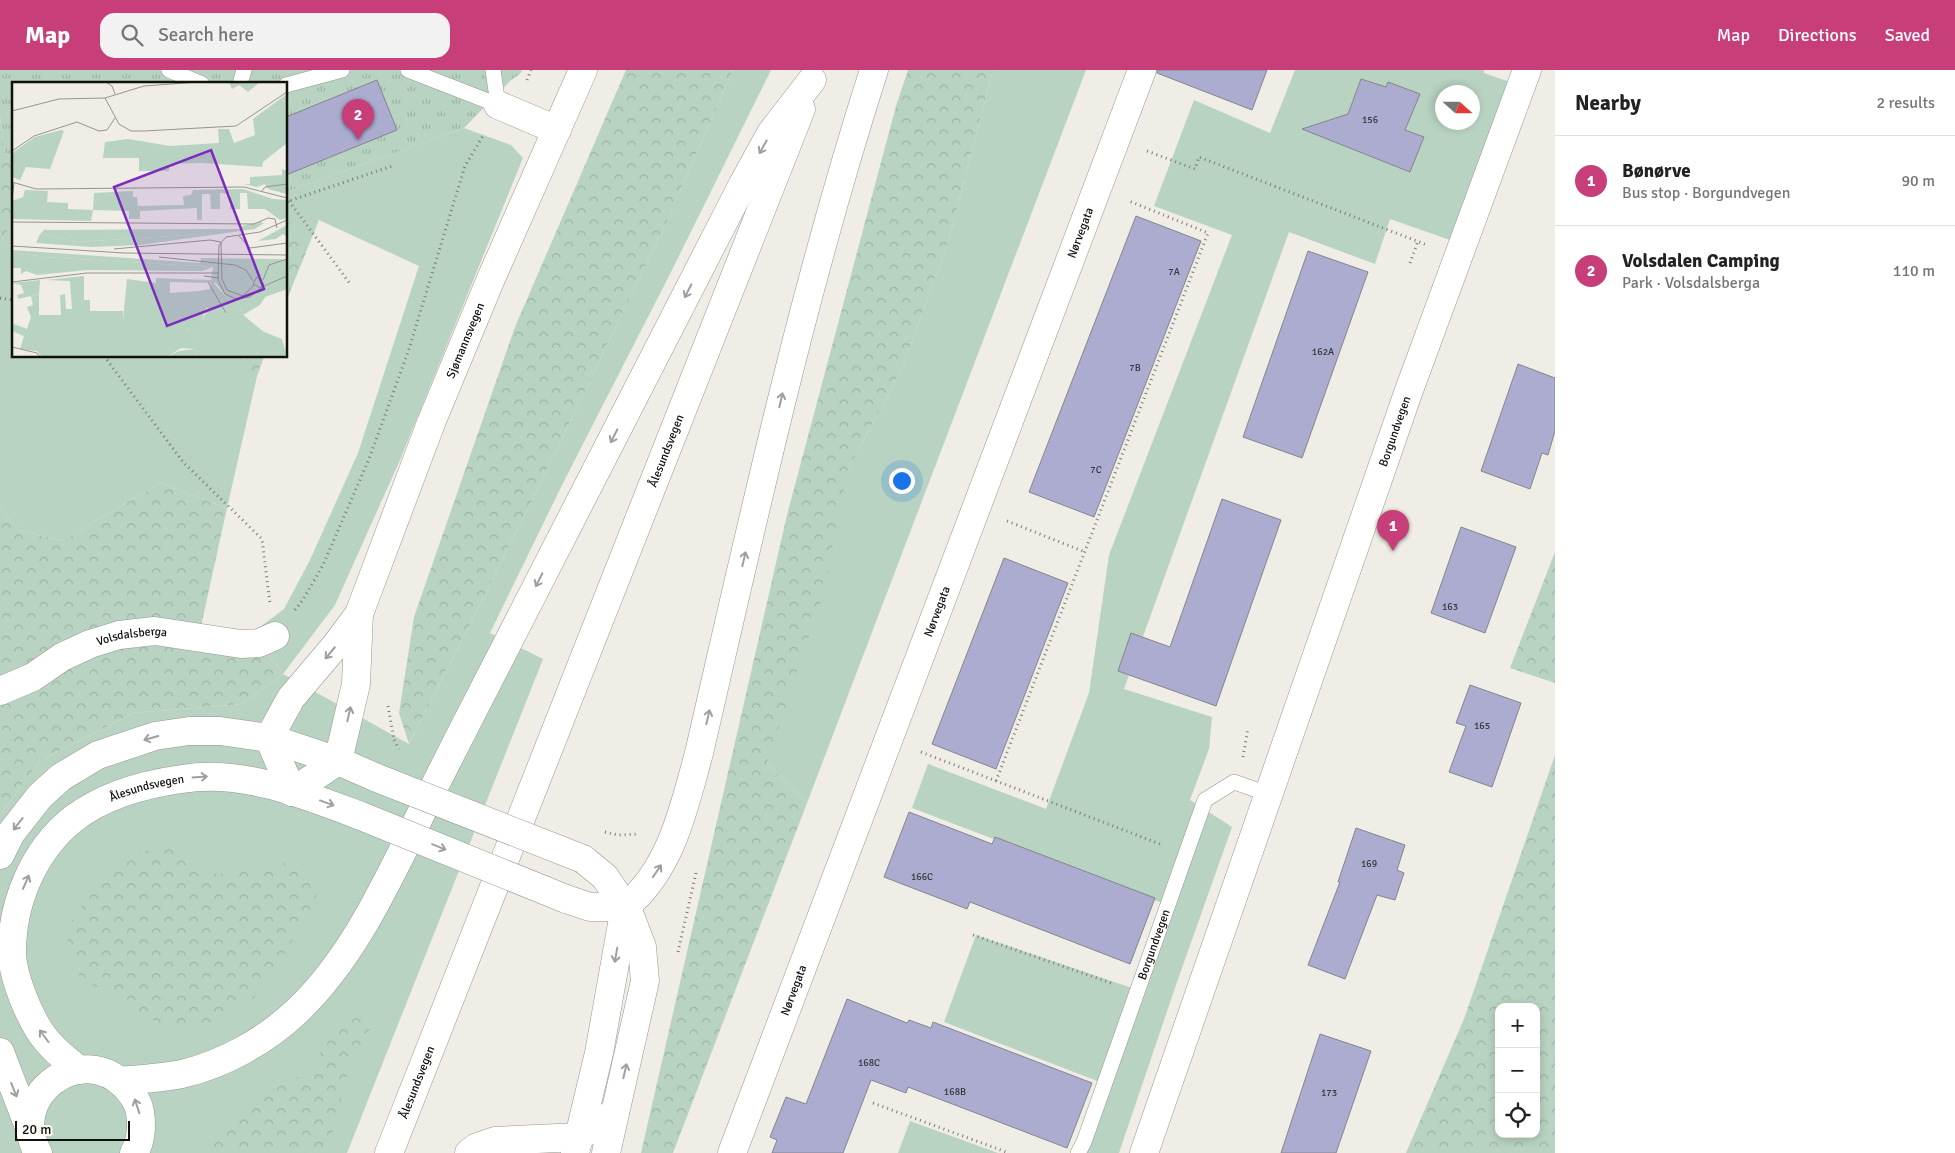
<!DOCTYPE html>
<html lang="en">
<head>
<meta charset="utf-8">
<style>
  :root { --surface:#fff; --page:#f2f2f2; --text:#222; --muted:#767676; --line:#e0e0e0; --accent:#c73e79 }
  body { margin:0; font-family:Signika,sans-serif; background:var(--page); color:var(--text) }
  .controls { position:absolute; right:15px; bottom:15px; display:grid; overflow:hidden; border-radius:10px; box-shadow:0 2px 8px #0003 }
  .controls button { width:45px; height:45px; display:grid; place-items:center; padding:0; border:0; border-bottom:1px solid var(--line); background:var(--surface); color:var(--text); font:25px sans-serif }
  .compass { position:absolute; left:1435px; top:15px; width:45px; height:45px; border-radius:50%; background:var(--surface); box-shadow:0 2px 8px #0003; rotate:111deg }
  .scale { position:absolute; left:15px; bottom:12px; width:115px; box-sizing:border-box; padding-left:5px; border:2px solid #10100d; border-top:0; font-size:14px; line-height:18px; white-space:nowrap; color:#10100d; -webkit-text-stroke:4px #fcfaf3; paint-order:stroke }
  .you { position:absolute; left:901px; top:410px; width:18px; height:18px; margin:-12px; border:4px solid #fff; border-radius:50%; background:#1a73e8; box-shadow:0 0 0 8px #1a73e833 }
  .badge { display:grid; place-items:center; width:32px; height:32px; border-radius:50%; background:var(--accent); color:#fff; font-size:16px; font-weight:700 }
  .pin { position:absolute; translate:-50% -41px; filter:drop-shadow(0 1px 2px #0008) }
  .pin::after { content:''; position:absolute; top:26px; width:18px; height:15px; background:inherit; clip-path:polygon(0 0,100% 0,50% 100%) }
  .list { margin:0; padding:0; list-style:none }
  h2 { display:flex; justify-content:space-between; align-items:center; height:65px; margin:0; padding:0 20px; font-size:21px }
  h2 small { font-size:16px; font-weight:400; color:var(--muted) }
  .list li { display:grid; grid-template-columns:32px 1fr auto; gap:15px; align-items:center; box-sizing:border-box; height:90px; padding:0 20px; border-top:1px solid var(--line) }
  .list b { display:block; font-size:19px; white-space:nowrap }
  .list p { margin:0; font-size:16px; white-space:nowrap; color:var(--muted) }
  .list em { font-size:16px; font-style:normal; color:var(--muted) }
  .icon { flex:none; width:28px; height:28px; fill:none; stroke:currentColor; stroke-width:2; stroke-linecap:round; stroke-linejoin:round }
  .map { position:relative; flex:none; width:1555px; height:1083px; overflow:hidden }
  header { display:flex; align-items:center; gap:30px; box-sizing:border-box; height:70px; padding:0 25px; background:var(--accent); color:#fff }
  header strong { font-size:24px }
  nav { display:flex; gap:28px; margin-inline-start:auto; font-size:18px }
  .search { width:350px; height:45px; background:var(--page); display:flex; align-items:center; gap:12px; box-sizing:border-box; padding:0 18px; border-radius:15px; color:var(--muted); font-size:19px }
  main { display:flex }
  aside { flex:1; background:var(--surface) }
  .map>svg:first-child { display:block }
</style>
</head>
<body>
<header>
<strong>Map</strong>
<div class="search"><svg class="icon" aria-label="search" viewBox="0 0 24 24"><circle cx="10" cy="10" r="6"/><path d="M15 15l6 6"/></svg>Search here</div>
<nav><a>Map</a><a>Directions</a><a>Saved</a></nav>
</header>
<main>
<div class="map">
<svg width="1555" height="1083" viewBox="0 0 1555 1083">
  <defs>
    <pattern id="forest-crowns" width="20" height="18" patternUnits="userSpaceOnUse" patternTransform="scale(1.25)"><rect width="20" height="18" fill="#b8d3c1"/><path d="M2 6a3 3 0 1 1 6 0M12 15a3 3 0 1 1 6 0" fill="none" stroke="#9db4a5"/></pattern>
    <pattern id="park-tufts" width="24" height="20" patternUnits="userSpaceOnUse" patternTransform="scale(1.25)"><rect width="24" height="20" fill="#b8d3c1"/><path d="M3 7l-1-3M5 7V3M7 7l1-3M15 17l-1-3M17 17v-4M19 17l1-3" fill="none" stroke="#9db4a5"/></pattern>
  </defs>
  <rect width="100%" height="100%" fill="#efede5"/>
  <!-- green -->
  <g fill="#b8d3c1" fill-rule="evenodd">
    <path d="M733 0H771L671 202 562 415 490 563 543 589 347 1083H0V745L40 691 133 643 241 634 283 604 252 563 284 539 310 490 358 383 419 196 319 150 286 231V122L464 58 511 75 523 88 400 390 335 535 283 604 409 674 526 443 668 149Z"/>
    <path d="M993 0H1086L807 733 767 693 848 399 902 299 949 169Z"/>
    <path d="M1295 0H1484V3L1510 12 1450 170 1390 149 1375 194 1289 162 1124 619 1212 647 1209 679 1190 730 1232 757 1177 912 1119 1083H1072L1100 1012 944 952 976 865 1132 918 1162 833 912 738 928 694 1046 739 1089 623 1109 485 1232 165 1154 136 1194 30 1270 63ZM1442 22H1472V52H1442Z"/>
    <path d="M14 152V286H264L257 306 227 438 160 413 62 471 19 460 0 439V172Z"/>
    <path d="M910 1051 998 1083H898Z"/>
  </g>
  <!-- forest -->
  <g fill="url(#forest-crowns)" fill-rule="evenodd">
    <path d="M626 0H733L668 149 526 443 409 674 399 643 414 547 515 257Z"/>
    <path d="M908 0H993L949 169 902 299 848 399 823 525 767 693 807 733 673 1083H641L787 445 896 36Z"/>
    <path d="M0 47 5 83 14 88V152L0 172Z"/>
    <path d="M286 145 306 182 286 231Z"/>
    <path d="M234 286H264L257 306 242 300Z"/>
    <path d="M160 413 227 438 201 556 252 563 283 604 241 634 133 643 40 691 0 745V439L19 460 62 471Z"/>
    <path d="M1555 482V613L1510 598Z"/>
    <path d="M1555 685V1083H1406L1464 949ZM1499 937H1536V1064H1499Z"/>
    <path d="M172 770 202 805 251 801 298 790 322 814 311 838 278 895 254 928 216 953 168 957 130 939 109 922 80 910 65 861 106 798Z"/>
    <path d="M353 947 373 953 343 1015 338 1052 322 1083H208L211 1068 272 1020 308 1002 332 965Z"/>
  </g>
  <!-- park -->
  <path fill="url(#park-tufts)" d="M0 0H522L520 4 510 11 464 58 286 122V14H14V88L5 83 0 47Z"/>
  <!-- building -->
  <g fill="#abaccf" stroke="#85858c">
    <path d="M1157 0H1267L1252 40 1157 3Z"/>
    <path d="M1361 9 1386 17 1388 12 1420 24 1405 60 1424 67 1410 102 1302 59 1348 44Z"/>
    <path d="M377 10 397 60 286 105V47Z"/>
    <path d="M1136 146 1201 171 1094 447 1029 422Z"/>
    <path d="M1308 181 1368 202 1302 388 1243 367Z"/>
    <path d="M1518 294 1555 308V361L1548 385 1542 383 1530 419 1481 401Z"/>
    <path d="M1222 429 1281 450 1216 636 1118 601 1131 563 1170 577Z"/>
    <path d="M1461 457 1516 477 1485 563 1431 543Z"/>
    <path d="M1004 488 1068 513 996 699 932 674Z"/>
    <path d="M1470 615 1521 633 1492 717 1449 702 1466 656 1456 653Z"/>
    <path d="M909 742 992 774 995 767 1155 828 1130 894 970 832 967 839 884 807Z"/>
    <path d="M1356 758 1405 775 1397 800 1404 803 1395 830 1377 825 1345 909 1308 895 1340 812H1338Z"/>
    <path d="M847 929 907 953 909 950 931 958 933 952 1092 1013 1067 1078 908 1017 906 1023 871 1010 843 1083H772L777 1070 770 1067 786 1027 806 1034Z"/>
    <path d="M1320 964 1371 981 1336 1083H1281Z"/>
  </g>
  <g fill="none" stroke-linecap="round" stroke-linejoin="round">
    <!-- service casing -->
    <g stroke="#98968f" stroke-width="16">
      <g id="service">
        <path d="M169 0 202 14"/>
        <path d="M408 0 498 35 493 0"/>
        <path d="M240 14 244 0"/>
        <path d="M286 15 342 0"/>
        <path id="s1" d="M1078 1083 1084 1072 1205 730 1234 712 1268 724"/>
      </g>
    </g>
    <!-- minor casing -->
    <g stroke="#98968f" stroke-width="29">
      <g id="minor">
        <path d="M498 35 557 60"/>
        <path id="s2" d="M0 621 33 607 62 587 90 574 119 565 155 561 241 574 259 573 275 566"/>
        <path d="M292 722 338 691"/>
      </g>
    </g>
    <!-- tertiary casing -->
    <g stroke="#98968f" stroke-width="29">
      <g id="tertiary">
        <path d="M338 691 356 614 359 544"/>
        <path id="s3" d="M292 722 269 668 291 628 336 575 359 544 431 353 490 211 583 0"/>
        <path id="s4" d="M732 1083 1142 0"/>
      </g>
    </g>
    <!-- secondary casing -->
    <g stroke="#98968f" stroke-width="29">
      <g id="secondary">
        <path id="s5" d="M1144 1083 1408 323 1527 0"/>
      </g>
    </g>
    <!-- primary casing -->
    <g stroke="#98968f" stroke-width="29">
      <g id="primary">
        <path d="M0 785 11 763 40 726 61 707 98 685 155 666 189 661H220L269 668 338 691 377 708"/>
        <path d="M583 789 605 807 629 843 642 877 645 911 606 1083"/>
        <path d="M566 829 590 837H625"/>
        <path d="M0 982 29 1057"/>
        <path id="s6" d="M79 1000C64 988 49 976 39 960 27 941 12 904 12 882 12 832 34 780 73 749 103 726 145 714 182 709 243 699 305 725 361 746"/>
        <path d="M38 1083C6 1027 80 970 125 1016 132 1024 138 1031 140 1042 142 1056 142 1070 134 1083"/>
        <path d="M575 1083 599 983 625 837"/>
      </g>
    </g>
    <!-- trunk casing -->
    <g stroke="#98968f" stroke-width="29">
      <g id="trunk">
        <path d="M625 837C671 800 684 738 699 683 752 454 802 224 874 0"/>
        <path d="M120 1011C140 1009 162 1008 182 1004 224 994 265 971 296 942 346 895 378 831 408 770 426 733 445 695 464 658 557 476 650 295 743 114L771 63 812 10"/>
        <path id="s7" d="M389 1083 801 39"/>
        <path d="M469 1083 477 1077 495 1071 579 1067 615 1042"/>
      </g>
    </g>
    <!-- path -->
    <g stroke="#7c7b75" stroke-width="3" stroke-dasharray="1 4" stroke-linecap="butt">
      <path d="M527 10 531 0"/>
      <path d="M1147 81 1195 99 1199 87 1427 175"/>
      <path d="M289 131 351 215"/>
      <path d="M286 132 392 96"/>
      <path d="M1410 193 1418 171"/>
      <path d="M0 228 14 230"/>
      <path d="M104 286 183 392 262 469 270 534"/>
      <path d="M1007 451 1085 482"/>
      <path d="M295 540 304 528 323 495 369 389 408 282 465 96 484 64"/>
      <path d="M388 636 394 670"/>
      <path d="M921 682 1160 774"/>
      <path d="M1243 687 1248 658"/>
      <path d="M996 711 1208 163 1129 131"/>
      <path d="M605 762 618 765 639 764"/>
      <path d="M973 865 1111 913"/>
      <path d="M678 882 696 803"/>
      <path d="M873 1033 1009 1083"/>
    </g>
    <!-- service -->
    <use href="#service" stroke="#fff" stroke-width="15"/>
    <!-- minor -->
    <use href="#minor" stroke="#fff" stroke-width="28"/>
    <!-- tertiary -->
    <use href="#tertiary" stroke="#fff" stroke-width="28"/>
    <!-- secondary -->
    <use href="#secondary" stroke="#fff" stroke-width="28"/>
    <!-- primary -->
    <use href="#primary" stroke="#fff" stroke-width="28"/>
    <!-- trunk -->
    <use href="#trunk" stroke="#fff" stroke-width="28"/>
    <!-- primary-bridge casing -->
    <g stroke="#98968f" stroke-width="29" stroke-linecap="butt">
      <g id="primary-bridge">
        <path d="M377 708 583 789"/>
        <path d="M361 746 566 829"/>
      </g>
    </g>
    <!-- path-bridge -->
    <path stroke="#7c7b75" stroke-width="3" stroke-dasharray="1 4" stroke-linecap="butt" d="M394 670 399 679"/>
    <!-- primary-bridge -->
    <use href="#primary-bridge" stroke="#fff" stroke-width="28"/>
  </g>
  <!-- one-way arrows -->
  <defs><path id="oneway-shaft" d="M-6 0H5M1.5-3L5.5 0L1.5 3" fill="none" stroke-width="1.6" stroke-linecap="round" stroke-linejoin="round" transform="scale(1.25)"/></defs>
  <g stroke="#9f9f9e">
    <use href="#oneway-shaft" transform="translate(763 77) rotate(119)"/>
    <use href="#oneway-shaft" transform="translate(688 221) rotate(117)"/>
    <use href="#oneway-shaft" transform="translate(781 330) rotate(-77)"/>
    <use href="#oneway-shaft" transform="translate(614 366) rotate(117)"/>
    <use href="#oneway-shaft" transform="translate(744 489) rotate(-77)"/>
    <use href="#oneway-shaft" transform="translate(539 510) rotate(117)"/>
    <use href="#oneway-shaft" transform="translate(330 583) rotate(130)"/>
    <use href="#oneway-shaft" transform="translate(349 644) rotate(-77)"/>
    <use href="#oneway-shaft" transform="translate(708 647) rotate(-77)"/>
    <use href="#oneway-shaft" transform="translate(151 668) rotate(164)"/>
    <use href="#oneway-shaft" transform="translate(200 707) rotate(-4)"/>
    <use href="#oneway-shaft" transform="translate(327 733) rotate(20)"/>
    <use href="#oneway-shaft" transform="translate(18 754) rotate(128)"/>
    <use href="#oneway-shaft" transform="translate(439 777) rotate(22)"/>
    <use href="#oneway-shaft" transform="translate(657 801) rotate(-56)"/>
    <use href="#oneway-shaft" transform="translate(26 812) rotate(-66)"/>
    <use href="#oneway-shaft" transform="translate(616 885) rotate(100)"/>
    <use href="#oneway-shaft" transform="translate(44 966) rotate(-127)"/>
    <use href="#oneway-shaft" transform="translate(625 1001) rotate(-77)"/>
    <use href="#oneway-shaft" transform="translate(14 1020) rotate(68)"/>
    <use href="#oneway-shaft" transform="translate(137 1036) rotate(-108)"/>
  </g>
  <g text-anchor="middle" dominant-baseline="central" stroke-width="4.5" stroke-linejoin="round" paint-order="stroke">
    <!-- number labels -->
    <g font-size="10" fill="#37373e">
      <text x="1370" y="50">156</text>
      <text x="1174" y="202">7A</text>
      <text x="1323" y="282">162A</text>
      <text x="1135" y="298">7B</text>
      <text x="1096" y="400">7C</text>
      <text x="1450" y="537">163</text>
      <text x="1482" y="656">165</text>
      <text x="1369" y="794">169</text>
      <text x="922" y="807">166C</text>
      <text x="869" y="993">168C</text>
      <text x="955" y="1022">168B</text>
      <text x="1329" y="1023">173</text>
    </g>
    <!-- street labels -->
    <g font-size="12" fill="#10100d" stroke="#fcfaf3">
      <text stroke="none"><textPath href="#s4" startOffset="984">Nørvegata</textPath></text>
      <text stroke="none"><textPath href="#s3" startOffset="506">Sjømannsvegen</textPath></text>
      <text stroke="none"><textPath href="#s5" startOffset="764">Borgundvegen</textPath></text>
      <text stroke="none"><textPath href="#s7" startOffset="755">Ålesundsvegen</textPath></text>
      <text stroke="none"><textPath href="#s4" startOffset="579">Nørvegata</textPath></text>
      <text stroke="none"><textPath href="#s2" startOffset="145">Volsdalsberga</textPath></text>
      <text stroke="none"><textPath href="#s6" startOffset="372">Ålesundsvegen</textPath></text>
      <text stroke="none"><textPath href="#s1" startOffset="222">Borgundvegen</textPath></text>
      <text stroke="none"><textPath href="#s4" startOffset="174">Nørvegata</textPath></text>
      <text stroke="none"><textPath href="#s7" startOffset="76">Ålesundsvegen</textPath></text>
    </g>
  </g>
  <!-- overview -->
  <g transform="translate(12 12)">
    <rect width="275" height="275" fill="#efede5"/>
    <path d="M217 0H248L236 10 227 3 220 7ZM49 48 52 49 38 87 14 85 8 98 0 95V71L23 55ZM270 87 275 89V112L256 107 253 102 245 105 232 102H238V95L270 93ZM231 107 261 117 275 118V136L268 138 253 127H236L235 111H228V127H218V112L208 111V127H199L198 112H190V138H185V126L128 129V137H117V129L81 128 82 111 121 109V115H125L126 124 172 123 171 114 179 113 181 108ZM33 147 34 148 193 147 191 152 64 160 28 152ZM0 168 188 181 189 176 267 177 275 178V207L253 215 248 223 231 233 226 220 216 217 204 201 158 200V211L187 209V216L195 223 189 241 180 256H177V248L163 238 165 225 144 201V196L199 198 201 185 32 175 0 170ZM28 198 27 212 6 217 5 213 12 211 9 203 0 201Z" fill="#b8d3c1"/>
    <path d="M275 12V61L251 80 250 85 190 81 157 82V89H127V76H91L93 60 116 57 158 64 207 61 206 47H217L222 61 243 53 241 37ZM13 108 36 109 35 120 56 121V127L81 128 79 139 0 137V119L11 115ZM249 140 252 141 243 147 128 163 80 165 24 161 28 152 64 160 191 152 193 147H229L230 144ZM275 143V155L271 152 264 157 246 159ZM0 170 32 175 201 185 190 189 75 188 25 193 14 189 9 192V186H0ZM228 178H252L253 181 243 189ZM217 188 233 192 234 206 230 209 218 203ZM72 194V218H78V229H111V238L62 242 38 258 165 225 157 215 161 211H174L168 238 172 239 180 256 196 227 187 216V209L198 207 199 198 216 217 226 220 231 233 252 250 270 257 274 271 272 275H184L183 267 169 266 155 275H30L25 269 8 267 12 254 0 249V246L2 242 15 247 19 235 15 225 21 223 19 214 27 212V233H49L48 213 53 212 54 227H60L58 199 34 198Z" fill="#b8d3c1"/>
    <path d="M115 197 144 201 166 225 162 241 129 260 38 258 36 245 62 242 66 232 82 234 85 238H111ZM183 267 184 275H155L167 269Z" fill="#b8d3c1"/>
    <path fill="none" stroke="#96958f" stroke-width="1" d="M94 0 100 4 103 12M93 16 107 42 119 49H132L224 44 275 10M0 29 47 17 93 16 132 4 186 0M0 69 22 54 65 40 87 49 95 48 103 36M0 100 24 107 232 105 275 116M250 109 253 105 275 102M0 118 2 101M0 140 242 142 256 136 263 137 265 146M227 154 238 166 275 161M209 160 210 197 215 208 231 214 242 203M0 164 112 171 275 173M102 167 198 158 209 160M147 175 223 183 234 188 241 199M192 194 207 196M251 198 257 183 275 177M0 200 75 191H207M196 200 214 231M250 205 275 194M249 206 241 202 245 195 252 202 250 205 238 215 224 217 213 212 206 198 207 163 214 155 248 150 275 138M0 265 25 271 28 275"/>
    <path fill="#7b2cbf" fill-opacity="0.15" stroke="#7b2cbf" stroke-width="2.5" d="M199 68 252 207 155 244 102 105Z"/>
    <rect width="275" height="275" fill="none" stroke="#10100d" stroke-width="2.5"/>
  </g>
</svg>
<div class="controls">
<button>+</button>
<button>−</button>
<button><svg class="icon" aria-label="locate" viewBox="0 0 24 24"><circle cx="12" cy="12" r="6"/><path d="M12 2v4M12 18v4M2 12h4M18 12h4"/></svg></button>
</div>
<svg class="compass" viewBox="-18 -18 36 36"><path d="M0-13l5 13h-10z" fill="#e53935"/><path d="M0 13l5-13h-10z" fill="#767676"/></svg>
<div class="scale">20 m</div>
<div class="you"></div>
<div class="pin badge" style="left:1393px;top:481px">1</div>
<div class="pin badge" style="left:358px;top:70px">2</div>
</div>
<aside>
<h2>Nearby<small>2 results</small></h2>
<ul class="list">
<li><span class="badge">1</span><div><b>Bønørve</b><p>Bus stop · Borgundvegen</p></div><em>90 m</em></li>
<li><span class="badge">2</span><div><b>Volsdalen Camping</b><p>Park · Volsdalsberga</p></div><em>110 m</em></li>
</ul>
</aside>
</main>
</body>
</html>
